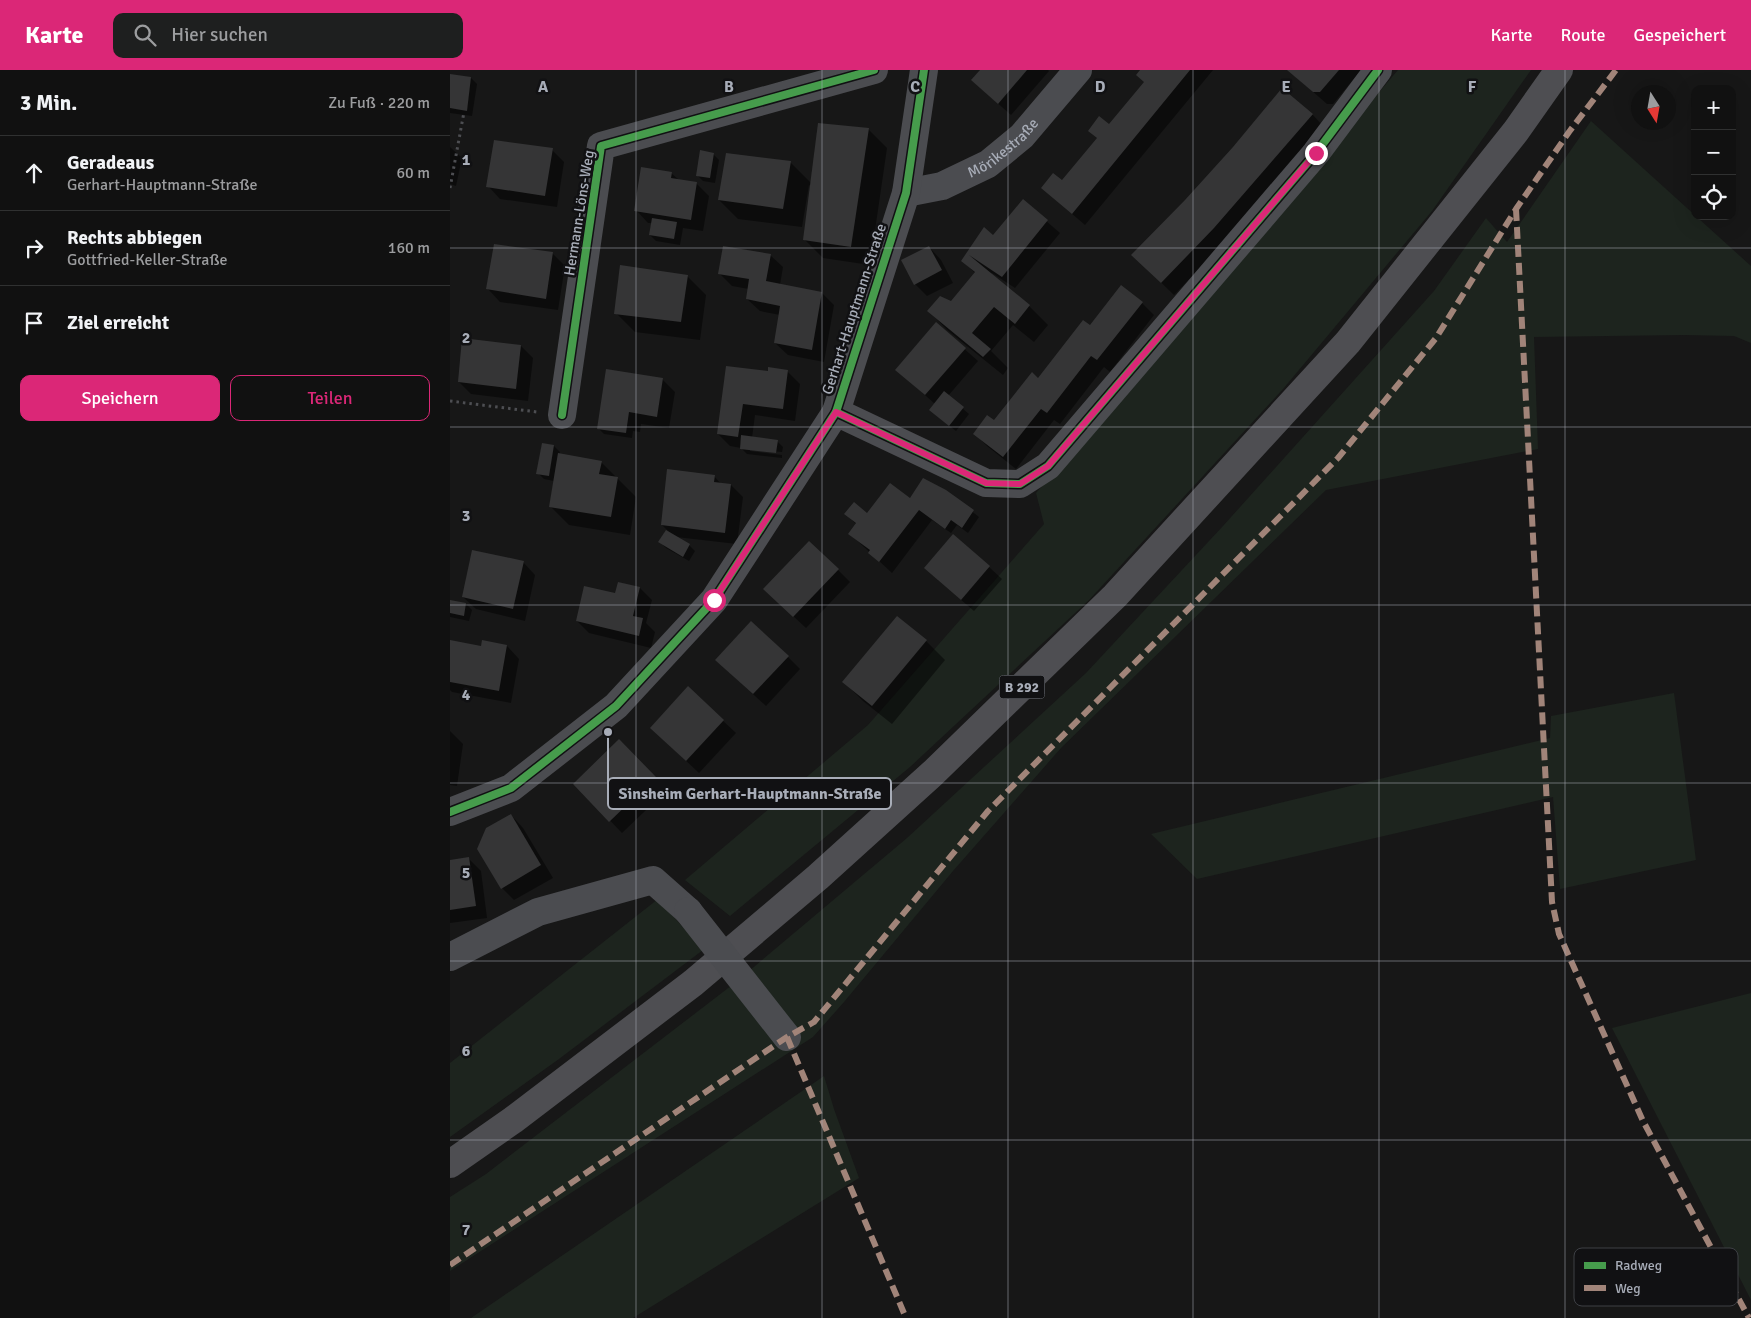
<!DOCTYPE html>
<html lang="de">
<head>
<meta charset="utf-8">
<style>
  :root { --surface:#111; --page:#1e1f1f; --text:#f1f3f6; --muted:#9c9d9f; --line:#303131; --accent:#db2777 }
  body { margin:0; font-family:Signika,sans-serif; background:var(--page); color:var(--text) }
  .controls { position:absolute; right:15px; top:15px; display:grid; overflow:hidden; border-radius:10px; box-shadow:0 5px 20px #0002 }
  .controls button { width:45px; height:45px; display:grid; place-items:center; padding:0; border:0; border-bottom:1px solid var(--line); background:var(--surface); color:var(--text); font:25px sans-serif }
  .compass { position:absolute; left:1181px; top:15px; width:45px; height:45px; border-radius:50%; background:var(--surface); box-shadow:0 5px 20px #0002; rotate:169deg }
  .stop { position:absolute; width:15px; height:15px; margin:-11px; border:4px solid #db2777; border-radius:50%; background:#fff }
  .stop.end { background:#db2777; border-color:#fff; box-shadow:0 1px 5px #0008 }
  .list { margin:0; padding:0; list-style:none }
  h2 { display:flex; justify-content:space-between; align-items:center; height:65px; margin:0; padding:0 20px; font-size:21px }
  h2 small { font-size:16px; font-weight:400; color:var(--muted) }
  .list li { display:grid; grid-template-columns:32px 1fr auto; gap:15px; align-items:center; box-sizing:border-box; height:75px; padding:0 20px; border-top:1px solid var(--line) }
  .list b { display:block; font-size:19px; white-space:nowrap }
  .list p { margin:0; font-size:16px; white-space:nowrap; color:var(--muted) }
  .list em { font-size:16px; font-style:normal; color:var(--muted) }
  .actions { display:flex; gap:10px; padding:15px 20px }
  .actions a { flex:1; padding:11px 0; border:1px solid var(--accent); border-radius:10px; text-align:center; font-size:18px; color:var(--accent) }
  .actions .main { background:var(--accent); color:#fff }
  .icon { flex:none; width:28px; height:28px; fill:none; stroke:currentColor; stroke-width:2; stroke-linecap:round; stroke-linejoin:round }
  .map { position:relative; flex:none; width:1301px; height:1248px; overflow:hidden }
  header { display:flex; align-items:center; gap:30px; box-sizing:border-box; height:70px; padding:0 25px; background:var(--accent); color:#fff }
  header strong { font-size:24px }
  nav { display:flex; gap:28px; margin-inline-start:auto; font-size:18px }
  .search { width:350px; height:45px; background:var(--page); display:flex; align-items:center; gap:12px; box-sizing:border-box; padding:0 18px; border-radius:10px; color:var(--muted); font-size:19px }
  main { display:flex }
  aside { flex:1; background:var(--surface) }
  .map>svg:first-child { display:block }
</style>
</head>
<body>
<header>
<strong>Karte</strong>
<div class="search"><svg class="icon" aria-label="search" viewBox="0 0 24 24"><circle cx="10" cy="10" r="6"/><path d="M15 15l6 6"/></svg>Hier suchen</div>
<nav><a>Karte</a><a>Route</a><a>Gespeichert</a></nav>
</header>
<main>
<aside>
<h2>3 Min.<small>Zu Fuß · 220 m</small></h2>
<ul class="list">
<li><svg class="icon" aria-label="ahead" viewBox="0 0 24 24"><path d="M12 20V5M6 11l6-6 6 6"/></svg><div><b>Geradeaus</b><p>Gerhart-Hauptmann-Straße</p></div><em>60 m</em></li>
<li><svg class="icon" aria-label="right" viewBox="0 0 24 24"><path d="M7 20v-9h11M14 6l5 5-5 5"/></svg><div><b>Rechts abbiegen</b><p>Gottfried-Keller-Straße</p></div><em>160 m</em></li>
<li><svg class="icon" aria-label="arrive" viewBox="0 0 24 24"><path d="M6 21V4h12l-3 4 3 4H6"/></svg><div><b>Ziel erreicht</b></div></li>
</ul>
<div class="actions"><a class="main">Speichern</a><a>Teilen</a></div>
</aside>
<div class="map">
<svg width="1301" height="1248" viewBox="0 0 1301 1248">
  <rect width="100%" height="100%" fill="#171717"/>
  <!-- green -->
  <g fill="#1d241e">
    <path d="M948 0H1081L982 141 833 319 639 530 460 697 280 846 235 810 418 655 594 454 586 423Z"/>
    <path d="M1141 51 1301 196V273L1284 266 1234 265 1084 267 1088 379 876 420 611 678 503 801 394 932 363 967 0 1201V1127L36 1104 286 912 457 768 636 603 773 456 984 221 1036 148 1057 172Z"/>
    <path d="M1224 623 1246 790 1110 819 1103 727 747 809 701 764 1100 668 1101 646Z"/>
    <path d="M208 829 253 880 109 989 0 1067V993Z"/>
    <path d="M1301 923V1230L1162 958Z"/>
    <path d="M374 1006 384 1039 409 1108 183 1248H21Z"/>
  </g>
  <!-- shadow -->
  <g fill="#0007">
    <path d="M531 0H598L599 1 561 45 535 22Z"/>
    <path d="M692 0H763L635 155 592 118 612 112 648 69 639 61 659 56 695 12Z"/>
    <path d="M838 0H911L883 34H877Z"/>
    <path d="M0 5 21 8 27 14 22 46 0 43Z"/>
    <path d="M862 44 874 57 776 171 724 225 695 197Z"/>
    <path d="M418 59 437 78 420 195 373 188 354 169 361 116 359 115 352 157 288 149 269 130 277 85 341 93 361 113Z"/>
    <path d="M0 77 12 88 6 116 0 114Z"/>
    <path d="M102 80 114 92 107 137 50 129 38 116Z"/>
    <path d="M263 84 269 90 265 113 253 111 247 105Z"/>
    <path d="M221 103 229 110 246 113 259 126 253 161 233 158 230 175 206 171 200 165 202 153H198L186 140Z"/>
    <path d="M573 131 610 163 565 218 542 203 541 204 579 236 598 255 584 272 563 255 541 281 558 298 553 305 497 260 479 241 501 232 525 203 513 191 518 184 543 166Z"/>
    <path d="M479 177 491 190 503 213 477 226 465 214Z"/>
    <path d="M102 183 115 196 108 240 50 232 38 219Z"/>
    <path d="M320 185 333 197 330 215 372 223 384 235 374 292 338 285 325 273 330 245 310 241 297 229 299 219 282 216 269 203Z"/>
    <path d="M237 206 256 225 250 270 185 262 166 243Z"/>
    <path d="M692 233 704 245 660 302 654 297 610 354 604 350 566 399 537 376 524 363 545 352 640 257Z"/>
    <path d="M486 254 528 291 498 326 519 344 506 361 486 345 485 334 447 300Z"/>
    <path d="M71 276 83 288 78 331 21 324 9 312Z"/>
    <path d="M337 301 350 314 345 351 305 345 302 368 327 371 333 377 332 382 300 379V381L332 385V388L297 384 291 378 280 376 268 364 319 303Z"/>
    <path d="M212 309 225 322 219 358 191 354 190 362 183 361 182 368 154 364 148 358Z"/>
    <path d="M104 376 110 382 109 385 151 392 186 427 180 465 119 455 100 436 104 411 94 409 88 403Z"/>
    <path d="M264 406 271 414 281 415 293 427 287 474 226 467 239 475 245 481 239 491 216 478 210 472 221 464 212 455Z"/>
    <path d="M496 421 529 447 518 463 507 455 501 463 482 450 442 503 400 464 407 455 396 444H418L460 429Z"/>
    <path d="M73 492 85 505 75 551 26 539 13 527Z"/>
    <path d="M539 497 552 509 524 541 488 510Z"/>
    <path d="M388 500 400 512 356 558 327 531Z"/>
    <path d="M190 518 202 530 196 553 205 562 201 578 139 563 127 551 166 525Z"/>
    <path d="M0 531 16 534 22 540 19 551 0 547Z"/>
    <path d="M447 547 476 571 495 590 442 654 413 631 394 612Z"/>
    <path d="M0 572 32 577 33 572 57 576 69 589 61 633 2 622 0 620Z"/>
    <path d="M338 587 350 599 316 636 279 602Z"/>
    <path d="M238 618 286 663 249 703 214 670Z"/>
    <path d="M0 661 13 674 7 716 0 715Z"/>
    <path d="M169 671 217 720 172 763 125 714Z"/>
    <path d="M61 745 73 758 103 808 64 830 52 818Z"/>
    <path d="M19 789 31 801 37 848 0 853V791Z"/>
  </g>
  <!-- building -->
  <g fill="#353536">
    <path d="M530 0H577L548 34 521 10Z"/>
    <path d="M690 0H740L622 144 591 118 603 103 612 110 647 68 638 61 649 46 659 54 694 12 686 5Z"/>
    <path d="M837 0H889L870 22H863Z"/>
    <path d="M0 4 21 7 17 41 0 38Z"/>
    <path d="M832 18 863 44 764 158 711 213 681 185 735 130 783 77Z"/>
    <path d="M368 53 419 58 401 177 353 170Z"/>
    <path d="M44 70 103 78 95 126 36 117Z"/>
    <path d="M250 80 264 83 260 108 246 106Z"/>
    <path d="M276 83 341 91 333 139 268 130Z"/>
    <path d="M191 97 222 102 221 108 247 112 241 150 184 141Z"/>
    <path d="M573 129 598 150 552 207 519 185 580 235 565 254 544 237 522 263 541 279 533 287 477 241 490 226 501 231 525 202 511 191 534 157 543 165Z"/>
    <path d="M202 148 227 152 224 169 199 165Z"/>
    <path d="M44 174 103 182 96 229 36 219Z"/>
    <path d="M273 176 321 184 316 211 372 222 362 280 324 273 330 236 296 229 299 209 268 204Z"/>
    <path d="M479 176 492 200 464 215 451 190Z"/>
    <path d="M170 195 238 205 231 252 164 244Z"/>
    <path d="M671 215 693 232 647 290 641 286 597 343 591 339 553 387 523 364 537 345 544 350 582 302 588 308 633 250 640 255Z"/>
    <path d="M486 252 516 278 475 325 445 300Z"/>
    <path d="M12 268 71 275 66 319 8 312Z"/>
    <path d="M276 296 318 301V297L338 300 333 339 293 334 288 367 267 364Z"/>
    <path d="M156 299 213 308 207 347 179 342 176 363 147 359Z"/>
    <path d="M494 321 514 337 499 356 479 340Z"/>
    <path d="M291 365 328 370 326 383 290 379Z"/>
    <path d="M92 373 104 375 99 406 86 404Z"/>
    <path d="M108 383 152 391 149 404 168 407 161 447 99 437Z"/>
    <path d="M217 399 265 405 264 412 281 414 275 463 211 455Z"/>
    <path d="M473 408 496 420 524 440 512 458 501 450 495 459 469 440 429 492 418 483 420 480 398 464 406 453 394 444 404 432 417 443 440 413 460 428Z"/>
    <path d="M216 460 240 474 233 487 208 472Z"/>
    <path d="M503 464 540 496 511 530 474 498Z"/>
    <path d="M359 471 389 499 343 547 313 519Z"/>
    <path d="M22 480 74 491 63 539 12 527Z"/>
    <path d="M168 512 190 517 183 546 193 548 189 566 126 551 134 516 165 523Z"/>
    <path d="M0 530 16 533 14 546 0 543Z"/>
    <path d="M447 546 477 570 422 636 392 612Z"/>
    <path d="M301 551 339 586 303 624 265 590Z"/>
    <path d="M0 570 31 576 32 570 57 575 49 621 0 612Z"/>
    <path d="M238 616 274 650 236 691 200 658Z"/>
    <path d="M169 669 206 707 159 752 123 714Z"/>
    <path d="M61 744 91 795 51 819 27 779 36 758Z"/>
    <path d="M19 787 26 836 0 840V790Z"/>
  </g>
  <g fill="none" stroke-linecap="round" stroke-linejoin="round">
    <!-- path -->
    <g stroke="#4d4e52" stroke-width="3" stroke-dasharray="2.5 4" stroke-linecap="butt">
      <path d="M0 118 14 42"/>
      <path d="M0 331 87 342"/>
    </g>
    <!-- minor -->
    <g stroke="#4b4c50" stroke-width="28">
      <path id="s1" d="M456 123 492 116 538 94 572 66 628 0"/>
      <path d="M386 342 536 413 570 414 598 396 866 83 928 0"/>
      <path d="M112 345 151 76 424 0"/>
      <path d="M0 742 61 718 166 636 264 530 386 342 456 123 474 0"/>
      <path d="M0 887 88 842 203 810 238 841"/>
    </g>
    <!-- trunk -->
    <path stroke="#4e4e52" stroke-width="28" d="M0 1094 63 1050 243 913 368 807 483 703 665 526 898 272 1066 61 1109 0"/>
    <!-- minor-bridge -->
    <path stroke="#4b4c50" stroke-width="28" d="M238 841 337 967"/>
    <!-- quiet -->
    <g stroke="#a18479" stroke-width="6" stroke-dasharray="12 6" stroke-linecap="butt">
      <path d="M1066 139 1102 832 1109 864 1193 1051 1299 1248"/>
      <path d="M337 967 456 1248"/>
      <path d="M0 1195 337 967 364 952 538 741 888 388 986 268 1066 139 1119 62 1166 0"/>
    </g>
    <!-- cycleway casing -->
    <g stroke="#111113" stroke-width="11">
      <g id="cycleway">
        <path d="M386 342 536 413 570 414 598 396 866 83 928 0"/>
        <path d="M112 345 151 76 424 0"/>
        <path d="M0 742 61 718 166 636 264 530 386 342 456 123 474 0"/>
      </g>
    </g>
    <!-- cycleway -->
    <use href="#cycleway" stroke="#469c4c" stroke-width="8"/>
  </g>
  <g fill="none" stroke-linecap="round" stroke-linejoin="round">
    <!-- route -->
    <path stroke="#db2777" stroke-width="6" d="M264 530 386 342 536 413 570 414 598 396 866 83"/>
  </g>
  <!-- grid -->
  <path fill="none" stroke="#a8adb8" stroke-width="1" stroke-opacity="0.55" d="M186 0V1248M372 0V1248M558 0V1248M743 0V1248M929 0V1248M1115 0V1248M0 178H1301M0 357H1301M0 535H1301M0 713H1301M0 891H1301M0 1070H1301"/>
  <g text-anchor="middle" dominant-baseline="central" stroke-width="5" stroke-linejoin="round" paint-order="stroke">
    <!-- shield labels -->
    <rect fill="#111113" stroke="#7b7e86" stroke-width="1" x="549.5" y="605.5" width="45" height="23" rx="4"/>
    <g font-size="14" font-weight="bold" fill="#a8adb8">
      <text x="572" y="617">B 292</text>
    </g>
    <!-- street labels -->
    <g font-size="15" fill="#a8adb8" stroke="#111113">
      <text stroke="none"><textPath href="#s1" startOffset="109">Mörikestraße</textPath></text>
      <text transform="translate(129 143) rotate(-81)">Hermann-Löns-Weg</text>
      <text transform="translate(404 239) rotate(-72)">Gerhart-Hauptmann-Straße</text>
    </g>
  </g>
  <!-- legend -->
  <rect x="1124" y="1178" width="164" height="58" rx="8" fill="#111113" stroke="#3e4045" stroke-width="1"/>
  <rect x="1134" y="1192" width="22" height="7" fill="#469c4c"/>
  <rect x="1134" y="1215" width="22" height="6" fill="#a18479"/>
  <g font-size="14" fill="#a8adb8">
    <text x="1165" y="1200">Radweg</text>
    <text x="1165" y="1223">Weg</text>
  </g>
  <g font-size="16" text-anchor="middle" font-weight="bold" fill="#a8adb8" stroke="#111113" stroke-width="5" stroke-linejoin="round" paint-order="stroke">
    <text x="93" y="22">A</text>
    <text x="279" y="22">B</text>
    <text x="465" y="22">C</text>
    <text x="650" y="22">D</text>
    <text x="836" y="22">E</text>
    <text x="1022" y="22">F</text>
    <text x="16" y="95">1</text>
    <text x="16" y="273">2</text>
    <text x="16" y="451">3</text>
    <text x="16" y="630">4</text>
    <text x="16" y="808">5</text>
    <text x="16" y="986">6</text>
    <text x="16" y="1165">7</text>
  </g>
  <!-- callouts -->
  <path fill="none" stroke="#a8adb8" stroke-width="2" d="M158 662L158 723"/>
  <circle fill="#a8adb8" stroke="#111113" stroke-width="2" cx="158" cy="662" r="5"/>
  <rect fill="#111113" stroke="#a8adb8" stroke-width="2" x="158" y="708" width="283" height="31" rx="5"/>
  <g font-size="16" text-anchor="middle" font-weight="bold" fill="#a8adb8">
    <text x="300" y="729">Sinsheim Gerhart-Hauptmann-Straße</text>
  </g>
</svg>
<div class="controls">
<button>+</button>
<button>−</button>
<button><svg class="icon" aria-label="locate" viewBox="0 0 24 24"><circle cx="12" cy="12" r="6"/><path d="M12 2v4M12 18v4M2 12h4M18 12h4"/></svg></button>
</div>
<svg class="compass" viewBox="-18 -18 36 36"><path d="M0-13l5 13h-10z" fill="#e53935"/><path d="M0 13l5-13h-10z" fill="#9c9d9f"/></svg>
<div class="stop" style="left:264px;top:530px"></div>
<div class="stop end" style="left:866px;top:83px"></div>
</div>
</main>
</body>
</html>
